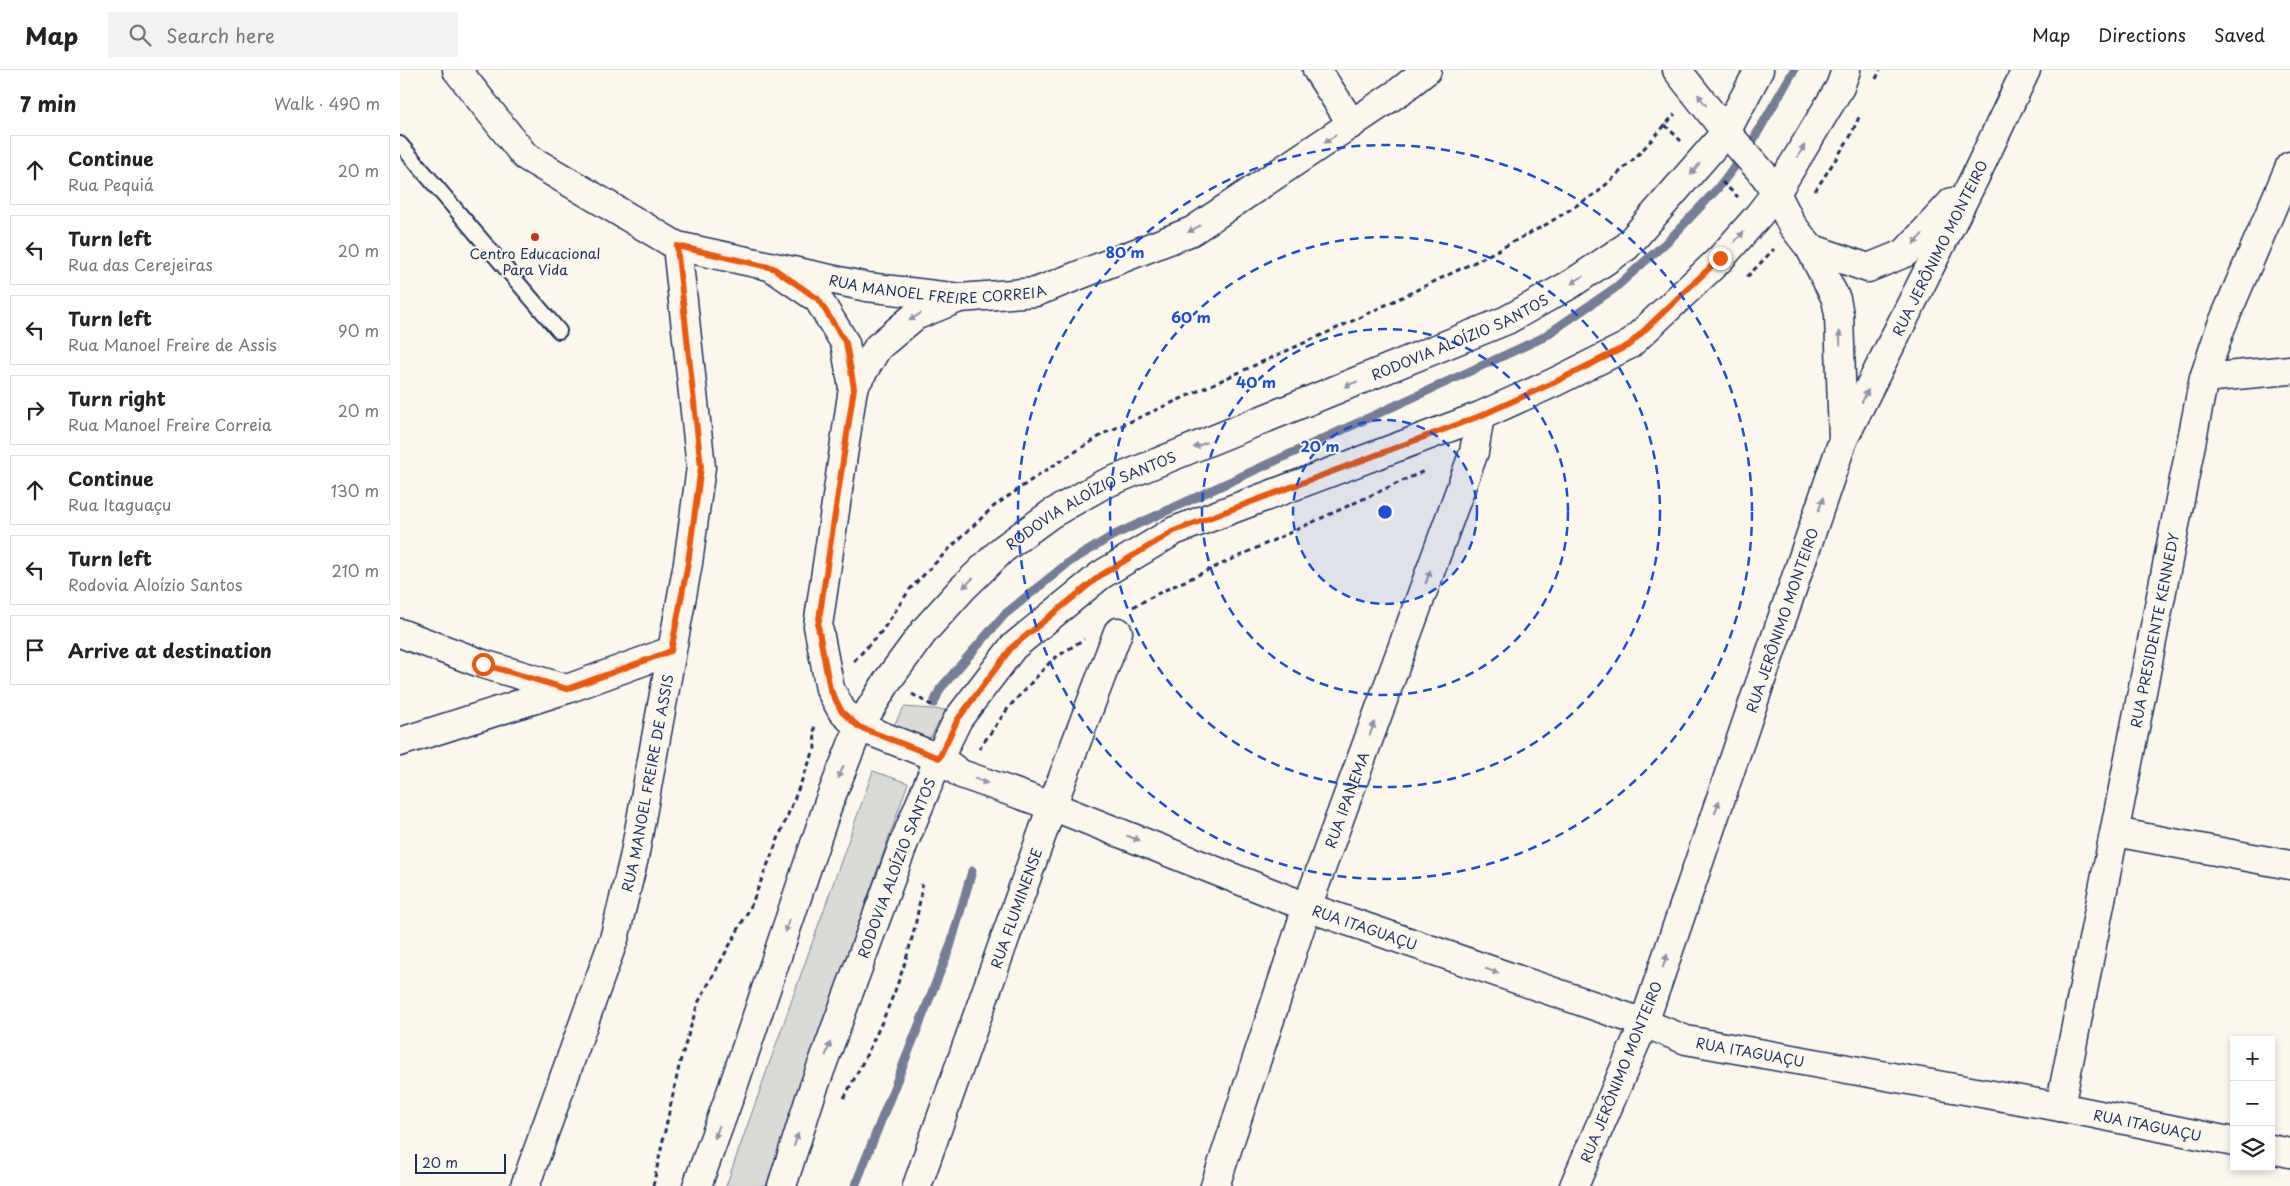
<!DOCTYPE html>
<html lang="en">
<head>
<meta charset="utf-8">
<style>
  :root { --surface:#fff; --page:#f2f2f2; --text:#222; --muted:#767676; --line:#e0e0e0 }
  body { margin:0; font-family:"Playpen Sans",sans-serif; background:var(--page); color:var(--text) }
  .controls { position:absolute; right:15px; bottom:15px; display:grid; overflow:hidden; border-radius:0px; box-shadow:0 2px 8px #0003 }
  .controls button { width:45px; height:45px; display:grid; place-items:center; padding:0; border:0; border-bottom:1px solid var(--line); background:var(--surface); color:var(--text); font:25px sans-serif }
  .scale { position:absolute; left:15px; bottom:12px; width:91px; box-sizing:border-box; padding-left:5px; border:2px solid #1b2f5e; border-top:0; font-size:14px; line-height:18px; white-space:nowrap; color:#1b2f5e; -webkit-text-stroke:4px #fbf7ec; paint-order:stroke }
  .stop { position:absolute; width:15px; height:15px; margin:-11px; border:4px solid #ea580c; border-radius:50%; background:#fff }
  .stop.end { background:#ea580c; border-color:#fff; box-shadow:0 1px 5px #0008 }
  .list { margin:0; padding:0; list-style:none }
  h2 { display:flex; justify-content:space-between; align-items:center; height:65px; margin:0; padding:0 20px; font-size:21px }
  h2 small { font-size:16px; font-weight:400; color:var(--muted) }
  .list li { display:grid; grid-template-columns:32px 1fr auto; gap:15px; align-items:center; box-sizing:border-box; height:70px; margin:0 10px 10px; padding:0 10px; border:1px solid var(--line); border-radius:0px }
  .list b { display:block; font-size:19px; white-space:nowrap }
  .list p { margin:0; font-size:16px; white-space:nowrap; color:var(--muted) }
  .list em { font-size:16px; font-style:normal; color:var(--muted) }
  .icon { flex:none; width:28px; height:28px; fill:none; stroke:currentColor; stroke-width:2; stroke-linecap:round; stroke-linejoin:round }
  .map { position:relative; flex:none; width:1890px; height:1116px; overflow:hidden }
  header { display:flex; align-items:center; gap:30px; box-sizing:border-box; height:70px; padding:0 25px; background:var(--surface); border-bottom:1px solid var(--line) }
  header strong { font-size:24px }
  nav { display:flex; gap:28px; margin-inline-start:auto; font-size:18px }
  .search { width:350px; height:45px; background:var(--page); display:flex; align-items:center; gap:12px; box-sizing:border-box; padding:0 18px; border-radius:0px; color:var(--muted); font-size:19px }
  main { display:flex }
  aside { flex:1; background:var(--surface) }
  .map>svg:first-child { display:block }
</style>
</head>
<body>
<header>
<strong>Map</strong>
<div class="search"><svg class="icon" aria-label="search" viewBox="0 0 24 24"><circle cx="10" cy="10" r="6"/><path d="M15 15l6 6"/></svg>Search here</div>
<nav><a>Map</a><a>Directions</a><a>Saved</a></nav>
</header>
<main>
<aside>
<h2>7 min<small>Walk · 490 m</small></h2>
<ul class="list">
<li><svg class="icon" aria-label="ahead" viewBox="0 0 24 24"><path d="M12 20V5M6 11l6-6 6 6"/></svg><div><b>Continue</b><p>Rua Pequiá</p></div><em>20 m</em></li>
<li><svg class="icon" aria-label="left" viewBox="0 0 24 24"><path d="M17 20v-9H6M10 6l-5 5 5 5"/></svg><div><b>Turn left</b><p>Rua das Cerejeiras</p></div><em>20 m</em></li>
<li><svg class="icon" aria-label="left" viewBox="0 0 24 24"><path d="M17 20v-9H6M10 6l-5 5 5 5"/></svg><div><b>Turn left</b><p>Rua Manoel Freire de Assis</p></div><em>90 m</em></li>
<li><svg class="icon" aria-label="right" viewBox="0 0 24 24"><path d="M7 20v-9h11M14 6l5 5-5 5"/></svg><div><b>Turn right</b><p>Rua Manoel Freire Correia</p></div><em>20 m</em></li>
<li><svg class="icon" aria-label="ahead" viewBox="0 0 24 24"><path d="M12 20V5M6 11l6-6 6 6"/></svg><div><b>Continue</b><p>Rua Itaguaçu</p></div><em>130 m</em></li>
<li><svg class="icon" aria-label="left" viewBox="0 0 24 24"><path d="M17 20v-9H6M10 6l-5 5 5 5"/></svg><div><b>Turn left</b><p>Rodovia Aloízio Santos</p></div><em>210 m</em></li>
<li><svg class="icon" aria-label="arrive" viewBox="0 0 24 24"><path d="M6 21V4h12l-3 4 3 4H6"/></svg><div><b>Arrive at destination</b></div></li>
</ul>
</aside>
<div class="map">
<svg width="1890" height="1116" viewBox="0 0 1890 1116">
  <rect width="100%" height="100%" fill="#fbf7ec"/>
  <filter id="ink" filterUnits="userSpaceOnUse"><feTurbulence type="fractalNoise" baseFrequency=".02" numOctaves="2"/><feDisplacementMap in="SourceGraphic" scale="10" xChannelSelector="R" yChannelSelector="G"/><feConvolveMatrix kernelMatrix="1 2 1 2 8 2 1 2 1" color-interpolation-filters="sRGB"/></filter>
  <g filter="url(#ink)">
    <!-- green -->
    <g fill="#dadad7" stroke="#7a849a">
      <path d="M504 637 546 640 523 680 486 669Z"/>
      <path d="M473 701 508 713 366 1116H326Z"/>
    </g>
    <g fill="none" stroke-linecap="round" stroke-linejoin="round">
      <!-- stream -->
      <g stroke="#747e96" stroke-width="9">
        <path d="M534 633 540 619 604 545 668 493 712 466 1142 268 1215 218 1270 169 1318 118 1348 79 1394 0"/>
        <path d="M455 1116 550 877 572 801"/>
      </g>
      <!-- lane casing -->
      <g stroke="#1b2f5e" stroke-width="18">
        <path id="lane" d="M0 74 159 261"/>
      </g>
      <!-- street casing -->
      <g stroke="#1b2f5e" stroke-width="31">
        <g id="street">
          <path d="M917 0 952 54"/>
          <path d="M1410 178 1468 198 1505 183 1552 132"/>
          <path d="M1804 308 1890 300"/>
          <path id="s1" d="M1443 370 1575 107 1626 0"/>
          <path d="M0 563 83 594 167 619"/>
          <path d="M0 672 167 619 271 581"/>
          <path d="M1715 762 1890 795"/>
          <path id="s2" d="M1660 1037 1804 308 1821 257 1890 96"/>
          <path d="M1871 1079 1890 1083"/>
          <path id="s3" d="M125 1116 214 869 234 788 288 493 301 397 277 176"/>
          <path id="s4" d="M517 1116 652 736 718 562"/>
          <path id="s5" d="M815 1116 907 837 1074 382 1080 346"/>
          <path id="s6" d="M1174 1116 1244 953 1286 970 1660 1037 1834 1072"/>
        </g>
      </g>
      <!-- secondary casing -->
      <g stroke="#1b2f5e" stroke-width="31">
        <g id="secondary">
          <path id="s7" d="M57 0 125 86 277 176 467 217 560 228 636 222 792 161 999 22 1027 0"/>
          <path d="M1277 0 1326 62"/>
          <path id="s8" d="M373 198 418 229 445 273 453 318 418 556 430 619 442 641 459 657 539 688 561 704 652 736 907 837 1244 953 1443 370 1439 244 1436 229 1410 178 1392 155 1376 123"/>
          <path d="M453 318 478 277 515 246 557 229"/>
        </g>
      </g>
      <!-- primary casing -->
      <g stroke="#1b2f5e" stroke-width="31">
        <g id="primary">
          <path d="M1326 62 1365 106 1376 123"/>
          <path id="s9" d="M297 1116 333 1017 429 732 459 657 488 610 525 560 562 519 603 479 651 444 702 415 1107 250 1171 214 1226 177 1326 62 1359 0"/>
          <path id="s10" d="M382 1116 411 1025 505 770 539 688 558 649 613 577 701 505 774 461 1080 346 1155 312 1229 275 1320 189 1358 146 1376 123 1440 17 1446 0"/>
        </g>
      </g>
      <!-- path -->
      <g stroke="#1b2f5e" stroke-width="3" stroke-dasharray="5 4" stroke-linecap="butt">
        <path d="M1476 9 1480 0"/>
        <path d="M1265 55 1281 71"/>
        <path d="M1322 112 1338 127"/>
        <path d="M1415 121 1450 67 1460 45"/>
        <path d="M1347 207 1374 179"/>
        <path d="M733 537 763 521 1024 401"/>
        <path d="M454 591 482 561 510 519 550 478 593 437 640 404 705 363 946 254 1079 190 1147 154 1198 122 1237 86 1275 44"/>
        <path d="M512 624 533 636"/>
        <path d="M579 679 609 637 652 590 684 569"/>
        <path d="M444 1028C480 961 514 890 522 814"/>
        <path d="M253 1116 280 992 298 933 350 838 415 678 414 653"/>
      </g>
      <!-- lane -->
      <use href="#lane" stroke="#fbf7ec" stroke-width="14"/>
      <!-- street -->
      <use href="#street" stroke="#fbf7ec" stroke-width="28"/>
      <!-- secondary -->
      <use href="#secondary" stroke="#fbf7ec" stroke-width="28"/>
      <!-- primary -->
      <use href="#primary" stroke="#fbf7ec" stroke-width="28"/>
    </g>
    <!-- one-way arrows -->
    <defs><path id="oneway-solid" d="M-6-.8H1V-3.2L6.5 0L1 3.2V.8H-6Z" transform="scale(1.25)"/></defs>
    <g fill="#8b93a5">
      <use href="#oneway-solid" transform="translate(1302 30) rotate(-127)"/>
      <use href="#oneway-solid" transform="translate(930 69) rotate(146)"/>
      <use href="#oneway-solid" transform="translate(1401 81) rotate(-59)"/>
      <use href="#oneway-solid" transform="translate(1295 99) rotate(130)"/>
      <use href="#oneway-solid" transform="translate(794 159) rotate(150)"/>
      <use href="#oneway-solid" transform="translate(1339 167) rotate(-48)"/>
      <use href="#oneway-solid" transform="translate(1518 169) rotate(133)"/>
      <use href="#oneway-solid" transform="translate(1177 210) rotate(146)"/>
      <use href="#oneway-solid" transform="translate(515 247) rotate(148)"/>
      <use href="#oneway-solid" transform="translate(1440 268) rotate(-92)"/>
      <use href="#oneway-solid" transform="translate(951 314) rotate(158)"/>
      <use href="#oneway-solid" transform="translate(1465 326) rotate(-63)"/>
      <use href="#oneway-solid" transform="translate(800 375) rotate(158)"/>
      <use href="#oneway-solid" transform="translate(1421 434) rotate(-71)"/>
      <use href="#oneway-solid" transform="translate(1028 507) rotate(-70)"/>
      <use href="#oneway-solid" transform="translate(568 513) rotate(136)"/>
      <use href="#oneway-solid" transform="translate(972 659) rotate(-70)"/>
      <use href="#oneway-solid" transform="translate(441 702) rotate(112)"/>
      <use href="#oneway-solid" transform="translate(581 711) rotate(20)"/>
      <use href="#oneway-solid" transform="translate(1317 737) rotate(-71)"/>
      <use href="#oneway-solid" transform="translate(733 768) rotate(21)"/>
      <use href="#oneway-solid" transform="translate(387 856) rotate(109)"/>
      <use href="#oneway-solid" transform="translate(1265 891) rotate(-71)"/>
      <use href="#oneway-solid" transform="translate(1092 901) rotate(19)"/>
      <use href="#oneway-solid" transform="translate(428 979) rotate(-70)"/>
      <use href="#oneway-solid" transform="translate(317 1062) rotate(110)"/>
      <use href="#oneway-solid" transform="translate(396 1070) rotate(-72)"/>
    </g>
  </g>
  <g fill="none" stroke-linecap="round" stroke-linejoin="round" filter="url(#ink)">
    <!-- route -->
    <path stroke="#ea580c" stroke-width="6" d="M83 594 167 619 271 581 288 493 301 397 277 176 373 198 418 229 446 273 454 318 418 556 430 619 442 642 459 657 539 688 558 649 612 577 701 505 774 461 1080 346 1155 312 1229 275 1320 188"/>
  </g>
  <!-- distance rings -->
  <circle cx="985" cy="442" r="92" fill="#1d4ed8" fill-opacity=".12"/>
  <g fill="none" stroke="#1d4ed8" stroke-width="2.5" stroke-dasharray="9 6">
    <circle cx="985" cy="442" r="92"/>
    <circle cx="985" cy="442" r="183"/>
    <circle cx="985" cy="442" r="275"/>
    <circle cx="985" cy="442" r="367"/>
  </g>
  <!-- markers -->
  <circle fill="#c8321e" stroke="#fbf7ec" stroke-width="2" cx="135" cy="167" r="5"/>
  <g text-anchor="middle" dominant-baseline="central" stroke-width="4" stroke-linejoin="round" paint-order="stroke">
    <!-- street labels -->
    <g font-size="14" fill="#1b2f5e" stroke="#fbf7ec">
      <text stroke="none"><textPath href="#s1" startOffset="215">RUA JERÔNIMO MONTEIRO</textPath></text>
      <text stroke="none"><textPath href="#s7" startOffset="551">RUA MANOEL FREIRE CORREIA</textPath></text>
      <text stroke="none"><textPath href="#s9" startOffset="1222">RODOVIA ALOÍZIO SANTOS</textPath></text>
      <text stroke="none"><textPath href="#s9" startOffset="818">RODOVIA ALOÍZIO SANTOS</textPath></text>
      <text stroke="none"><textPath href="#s8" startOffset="1771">RUA JERÔNIMO MONTEIRO</textPath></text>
      <text stroke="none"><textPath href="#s2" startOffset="486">RUA PRESIDENTE KENNEDY</textPath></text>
      <text stroke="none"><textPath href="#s3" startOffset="422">RUA MANOEL FREIRE DE ASSIS</textPath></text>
      <text stroke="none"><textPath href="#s5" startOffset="408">RUA IPANEMA</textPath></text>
      <text stroke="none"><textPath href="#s10" startOffset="338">RODOVIA ALOÍZIO SANTOS</textPath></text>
      <text stroke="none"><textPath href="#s4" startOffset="295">RUA FLUMINENSE</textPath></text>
      <text stroke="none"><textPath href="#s8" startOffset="1050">RUA ITAGUAÇU</textPath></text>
      <text stroke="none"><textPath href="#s6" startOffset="288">RUA ITAGUAÇU</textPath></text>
      <text transform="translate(1221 1002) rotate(-68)">RUA JERÔNIMO MONTEIRO</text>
      <text stroke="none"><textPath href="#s6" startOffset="692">RUA ITAGUAÇU</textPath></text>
    </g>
    <!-- poi labels -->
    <g font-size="14" fill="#1b2f5e" stroke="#fbf7ec">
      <text x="135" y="183">Centro Educacional<tspan x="135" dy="16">Para Vida</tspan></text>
    </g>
  </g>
  <circle cx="985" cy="442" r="8" fill="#1d4ed8" stroke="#fbf7ec" stroke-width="2.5"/>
  <g font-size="15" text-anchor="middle" font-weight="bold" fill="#1d4ed8" stroke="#fbf7ec" stroke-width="4" stroke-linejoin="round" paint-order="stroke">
    <text x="725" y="188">80 m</text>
    <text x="791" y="253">60 m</text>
    <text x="856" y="318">40 m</text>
    <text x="920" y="382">20 m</text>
  </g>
</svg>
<div class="controls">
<button>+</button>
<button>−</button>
<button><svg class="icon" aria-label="layers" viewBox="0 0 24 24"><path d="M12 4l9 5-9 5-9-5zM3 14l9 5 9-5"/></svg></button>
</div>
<div class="scale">20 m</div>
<div class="stop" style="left:83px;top:594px"></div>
<div class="stop end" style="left:1320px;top:188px"></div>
</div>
</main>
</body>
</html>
